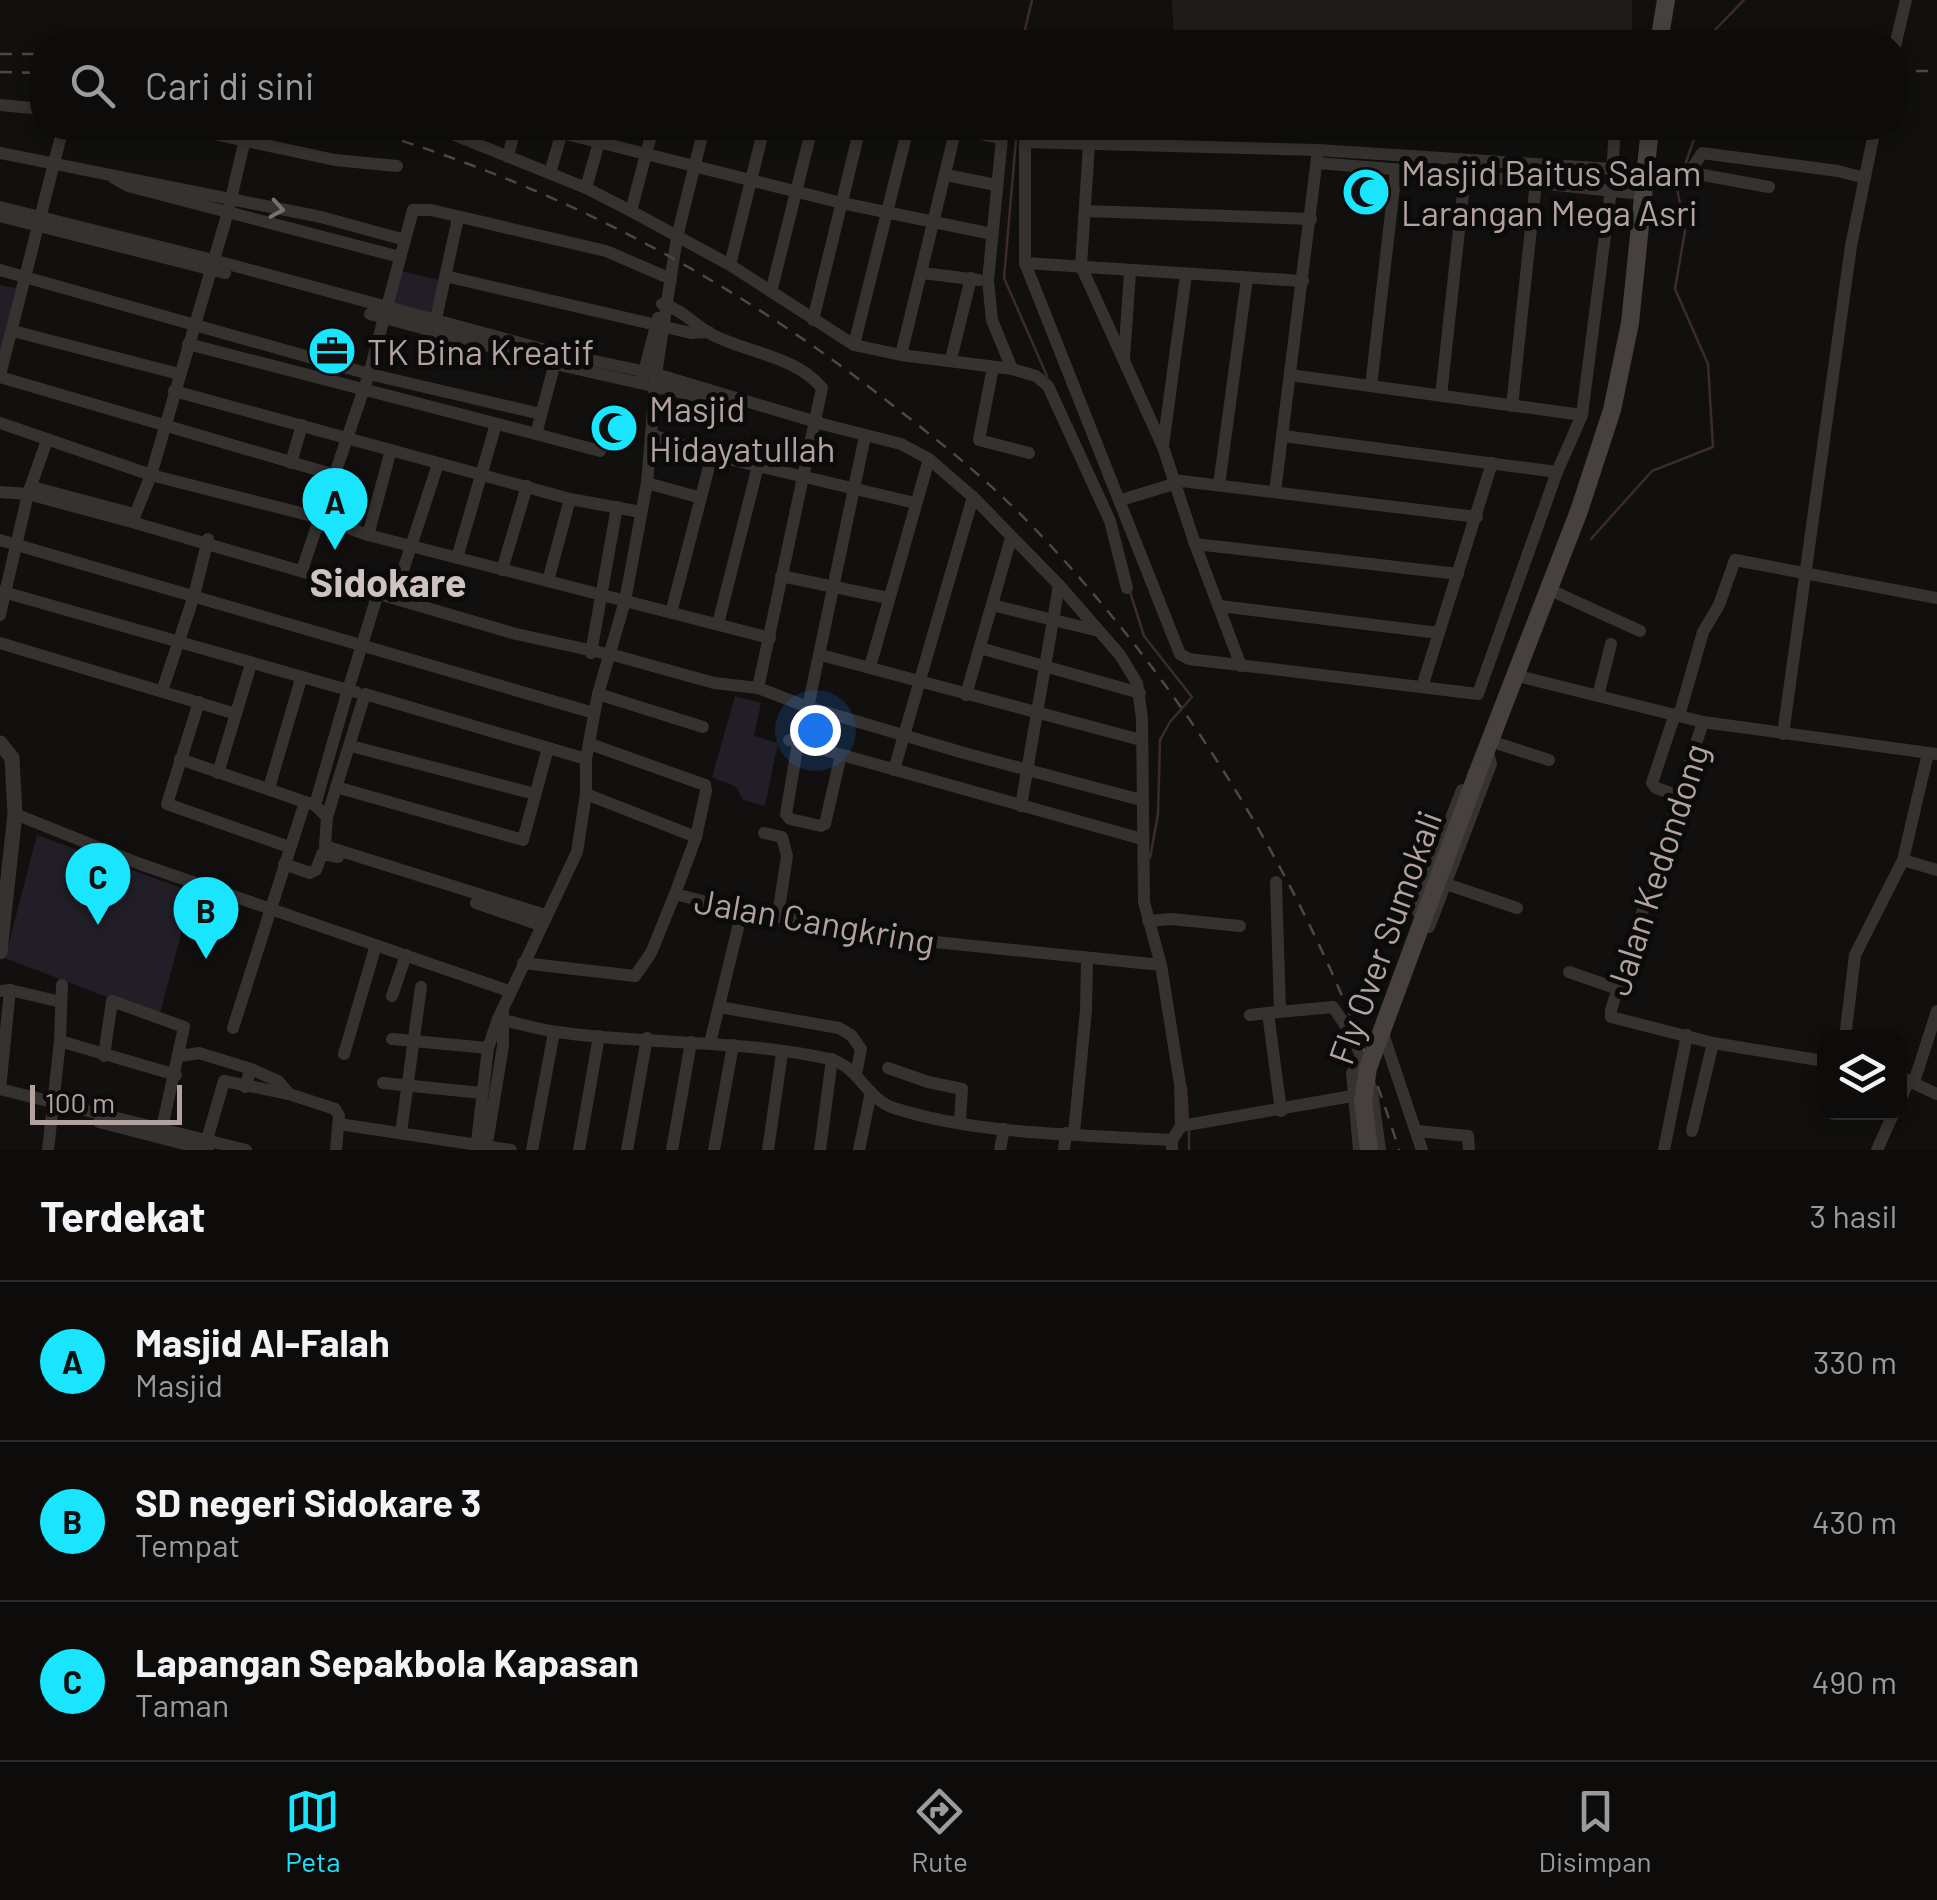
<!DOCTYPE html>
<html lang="id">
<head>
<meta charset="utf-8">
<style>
  :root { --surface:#0d0c0b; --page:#1b1a19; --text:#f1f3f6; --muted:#9a9b9d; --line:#2d2c2c; --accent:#1ae5ff }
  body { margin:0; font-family:Barlow,sans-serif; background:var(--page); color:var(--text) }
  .controls { position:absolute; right:30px; bottom:30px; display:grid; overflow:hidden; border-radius:20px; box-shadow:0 5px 15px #0003 }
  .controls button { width:90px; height:90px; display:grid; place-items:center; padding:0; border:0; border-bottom:2px solid var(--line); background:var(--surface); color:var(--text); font:50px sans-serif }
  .scale { position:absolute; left:30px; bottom:25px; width:152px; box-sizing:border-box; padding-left:10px; border:5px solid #b3a29f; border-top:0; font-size:28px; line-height:35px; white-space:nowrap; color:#b3a29f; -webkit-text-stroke:8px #0c0b0b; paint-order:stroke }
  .you { position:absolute; left:815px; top:730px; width:35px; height:35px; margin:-25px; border:8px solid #fff; border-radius:50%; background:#1a73e8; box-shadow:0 0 0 15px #1a73e833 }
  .badge { display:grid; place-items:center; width:65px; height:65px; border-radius:50%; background:var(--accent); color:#111; font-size:32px; font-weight:700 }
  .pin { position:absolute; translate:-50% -82px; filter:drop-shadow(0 2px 5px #0008) }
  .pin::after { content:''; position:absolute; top:52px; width:35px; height:30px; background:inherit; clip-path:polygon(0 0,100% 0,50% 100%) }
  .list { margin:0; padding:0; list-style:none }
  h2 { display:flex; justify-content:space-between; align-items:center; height:130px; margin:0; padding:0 40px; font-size:42px }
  h2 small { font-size:32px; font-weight:400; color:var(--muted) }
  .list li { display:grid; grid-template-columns:65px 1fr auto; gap:30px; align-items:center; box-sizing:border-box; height:160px; padding:0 40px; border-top:2px solid var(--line) }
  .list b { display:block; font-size:38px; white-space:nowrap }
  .list p { margin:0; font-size:32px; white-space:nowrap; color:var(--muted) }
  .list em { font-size:32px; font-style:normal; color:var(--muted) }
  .icon { flex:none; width:55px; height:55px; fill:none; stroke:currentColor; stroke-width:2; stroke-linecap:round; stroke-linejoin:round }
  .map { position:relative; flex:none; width:1937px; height:1150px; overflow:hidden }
  .search { position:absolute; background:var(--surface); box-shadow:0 5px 15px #0003; left:30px; right:30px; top:30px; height:110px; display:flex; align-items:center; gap:25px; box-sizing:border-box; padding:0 35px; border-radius:40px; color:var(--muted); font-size:38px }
  .sheet { height:610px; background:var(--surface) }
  nav { display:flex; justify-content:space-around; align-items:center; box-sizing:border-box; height:140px; border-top:2px solid var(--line); background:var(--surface); font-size:28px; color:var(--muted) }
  nav a { display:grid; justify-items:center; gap:5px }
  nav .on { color:var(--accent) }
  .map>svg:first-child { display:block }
</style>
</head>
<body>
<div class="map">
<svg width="1937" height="1150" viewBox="0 0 1937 1150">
  <rect width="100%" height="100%" fill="#11100f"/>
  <!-- built -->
  <path fill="#1e1d1b" d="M1172 0H1632V39L1542 42H1174Z"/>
  <!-- green -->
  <g fill="#221e27">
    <path d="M401 271 439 280 430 318 391 309Z"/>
    <path d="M0 285 16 288 0 352Z"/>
    <path d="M735 696 761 703 754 736 778 743 765 806 743 800 736 787 712 777Z"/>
    <path d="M37 835 192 892 159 1017 5 958Z"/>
  </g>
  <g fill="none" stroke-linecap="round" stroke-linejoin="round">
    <!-- stream -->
    <g stroke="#3c2a2c" stroke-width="2.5">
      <path d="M1022 42 1032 0"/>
      <path d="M1712 42 1713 32 1744 0"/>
      <path d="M1017 128 1004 278 1047 376"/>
      <path d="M1591 539 1652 471 1713 447 1708 364 1675 289 1685 231 1677 188 1698 128"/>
      <path d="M1130 592 1144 636 1192 697 1170 722 1160 740 1158 814 1150 858"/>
      <path d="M1186 1087 1188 1119"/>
      <path d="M1189 1132V1150"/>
    </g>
    <!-- minor -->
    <g stroke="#363230" stroke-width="12">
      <path d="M1894 50 1906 0"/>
      <path d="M0 105 42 109"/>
      <path d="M186 128 335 160 397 166"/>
      <path d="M437 128 586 188 631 211 730 265 854 345 901 355 1012 369"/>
      <path d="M1003 128 988 281 992 320 1012 369 1036 376 1048 386 1110 521 1127 588"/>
      <path d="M1025 128V263L1180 654 1189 659 1478 694 1557 472 1582 415 1611 189 1615 128"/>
      <path d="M955 129 1001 138"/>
      <path d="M562 133 842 203 992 234"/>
      <path d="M1025 142 1318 150 1643 171"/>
      <path d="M1089 145 1081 266 1163 447 1195 544 1241 666"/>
      <path d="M0 153 321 217 405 240"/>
      <path d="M508 157 515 128"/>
      <path d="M1317 163 1465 175 1641 194"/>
      <path d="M550 173 563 128"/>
      <path d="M946 175 996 185"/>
      <path d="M114 178 128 186 400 257"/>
      <path d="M1769 187 1692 173 1691 170 1702 153 1838 171 1865 178"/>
      <path d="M586 188 603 128"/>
      <path d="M0 207 213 260 557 353 656 374 826 425 901 444 929 459 973 497 1059 585 1120 655 1137 683 1142 718 1144 902 1161 965 1180 1084 1181 1126 1172 1140V1150"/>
      <path d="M631 211 653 128"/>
      <path d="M1085 211 1311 219"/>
      <path d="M0 216 225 273"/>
      <path d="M1025 263 1303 281"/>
      <path d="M730 265 764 128"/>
      <path d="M0 270 369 374 541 414"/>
      <path d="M922 273 979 280"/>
      <path d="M445 276 691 333 709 332"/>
      <path d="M771 292 812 128"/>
      <path d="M662 304C681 309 693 323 709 333 745 353 795 355 822 388L758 688"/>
      <path d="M370 314 555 364 719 401"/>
      <path d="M813 320 860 128"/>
      <path d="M434 328 458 218"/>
      <path d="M13 331 179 374"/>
      <path d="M188 344 536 434 556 359"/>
      <path d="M854 345 908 128"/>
      <path d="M901 355 956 128"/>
      <path d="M951 359 971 278"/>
      <path d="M1124 359 1130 272"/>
      <path d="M993 367 979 440 1029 453"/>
      <path d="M0 375 63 128"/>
      <path d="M1290 375 1582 415"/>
      <path d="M643 376 658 318"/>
      <path d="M0 377 335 475"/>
      <path d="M1371 386 1396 170"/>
      <path d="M174 391 570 499 641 512"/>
      <path d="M1441 396 1465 175"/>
      <path d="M1512 406 1536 182"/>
      <path d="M0 423 151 475 320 518 368 535 770 638"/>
      <path d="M536 434 600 451"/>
      <path d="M652 435 712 455 915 503"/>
      <path d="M1283 436 1557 472"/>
      <path d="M1163 446 1186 275"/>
      <path d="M291 463 302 425"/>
      <path d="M1173 480 1477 517"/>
      <path d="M647 483 701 498"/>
      <path d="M1219 485 1247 278"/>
      <path d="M32 487 134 514"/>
      <path d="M0 492 28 494 132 522 516 634 617 656 714 683 758 688 808 707 964 753 1141 800"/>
      <path d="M1275 492 1318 150"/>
      <path d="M1121 500 1174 484"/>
      <path d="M133 520 151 475 228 212 245 139"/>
      <path d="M368 535 391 450"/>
      <path d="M0 540 594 713"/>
      <path d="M1195 544 1458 574"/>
      <path d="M457 558 496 424"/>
      <path d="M302 570 369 374 413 210H431L606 251 671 279"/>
      <path d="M502 570 527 486"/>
      <path d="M781 576 888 598"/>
      <path d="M548 581 570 499"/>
      <path d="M1548 589 1640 631"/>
      <path d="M0 591 348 690 379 590"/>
      <path d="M394 598 438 464"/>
      <path d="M992 605 1095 630"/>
      <path d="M1220 606 1439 633"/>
      <path d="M671 613 712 455"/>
      <path d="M0 615 28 494 47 440"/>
      <path d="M718 624 758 466"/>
      <path d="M0 643 236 714"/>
      <path d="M980 648 1140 693"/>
      <path d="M591 653 617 507"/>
      <path d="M821 655 1141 740"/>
      <path d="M870 667 929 459"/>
      <path d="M1514 675 1703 722 1937 754"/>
      <path d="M1422 687 1492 463"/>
      <path d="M162 691 194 596 208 539"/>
      <path d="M598 694 703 727"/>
      <path d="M966 695 1011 538"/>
      <path d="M1598 696 1611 644"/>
      <path d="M199 702 167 804 289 847"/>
      <path d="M808 707 865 436"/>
      <path d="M1675 714 1652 783 1656 788 1679 796"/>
      <path d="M1679 716 1703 632 1719 605 1735 560 1937 598"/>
      <path d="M1703 722 1611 1010V1017L1713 1043 1824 1061"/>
      <path d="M1783 734 1851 246 1875 128"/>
      <path d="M789 740 1142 839"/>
      <path d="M1490 741 1549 760"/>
      <path d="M798 743 786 814 790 819 821 826 825 824 841 755"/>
      <path d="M590 744 705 785 706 791 696 837 675 894"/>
      <path d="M351 746 535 794"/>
      <path d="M180 759 305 802"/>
      <path d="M894 770 973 497"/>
      <path d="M218 773 251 664"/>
      <path d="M336 787 523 840 548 748"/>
      <path d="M269 788 301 679"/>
      <path d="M586 794 696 837"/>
      <path d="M315 805 348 690 356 692"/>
      <path d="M1021 806 1059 585"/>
      <path d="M15 814 140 864 509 991"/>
      <path d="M327 817 365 694 586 759"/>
      <path d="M764 833 782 837 787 856 778 915"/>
      <path d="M1440 846 1462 790"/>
      <path d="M1903 860 1928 753"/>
      <path d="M284 864 310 873 316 870 322 854 338 857"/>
      <path d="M1276 882 1280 1012"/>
      <path d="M1446 884 1517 908"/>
      <path d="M476 903 540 925"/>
      <path d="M1417 911 1439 847 1446 846"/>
      <path d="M1148 921 1172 919 1240 926"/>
      <path d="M1429 927 1491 764 1487 749"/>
      <path d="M523 963 635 976 651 953 675 894 742 911 925 941 1161 965"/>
      <path d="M1569 972 1618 989"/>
      <path d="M10 990 61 1002"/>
      <path d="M0 991 10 990 0 1089"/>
      <path d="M392 996 406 955"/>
      <path d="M719 1007 839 1028 851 1035 861 1049 856 1074"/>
      <path d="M1250 1015 1268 1013"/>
      <path d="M498 1019C517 1023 537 1029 557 1032 647 1045 739 1039 829 1059 858 1065 866 1099 894 1108 977 1135 1085 1135 1172 1140"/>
      <path d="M233 1028 305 802 315 805 327 817 325 846 545 915"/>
      <path d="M1383 1034 1422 1150"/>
      <path d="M1845 1038 1855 955 1903 860 1937 870"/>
      <path d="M392 1039 488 1048"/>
      <path d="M60 1041 176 1075"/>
      <path d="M710 1043 742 911"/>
      <path d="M344 1054 376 945"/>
      <path d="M104 1056 112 1001 184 1027 160 1137"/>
      <path d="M180 1056 199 1053 251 1069 245 1087"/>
      <path d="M888 1068 928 1082 962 1089 960 1121"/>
      <path d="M251 1069 278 1081 289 1094"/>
      <path d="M1900 1077 1937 1094"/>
      <path d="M1914 1082 1937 1011"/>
      <path d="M383 1083 482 1093"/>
      <path d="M0 1089 246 1150"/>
      <path d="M1900 1101 1909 1080"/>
      <path d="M1281 1111 1268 1013 1333 1007 1354 1038 1362 1059"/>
      <path d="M99 1122 208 1150"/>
      <path d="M339 1124 511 1150"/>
      <path d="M1181 1126 1352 1096"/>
      <path d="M1417 1131 1468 1136 1469 1150"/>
      <path d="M1692 1131 1713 1043"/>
      <path d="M401 1133 421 987"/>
      <path d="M1074 1133 1086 1010 1087 959"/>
      <path d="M481 1149 488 1137 503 1046V1012"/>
      <path d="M48 1150 60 1041 62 985"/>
      <path d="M204 1150 224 1081 289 1094 335 1109 339 1116 336 1150"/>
      <path d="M476 1150 488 1048 498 1019 577 852 586 794V759L598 694 625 601 647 483 656 374 677 237 704 128"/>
      <path d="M532 1150 554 1032"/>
      <path d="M579 1150 599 1036"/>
      <path d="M627 1150 647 1038"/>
      <path d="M672 1150 691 1042"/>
      <path d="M714 1150 733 1045"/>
      <path d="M768 1150 782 1053"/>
      <path d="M820 1150 832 1059"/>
      <path d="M859 1150 871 1092"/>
      <path d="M1000 1150 1004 1129"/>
      <path d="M1064 1150 1066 1133"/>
      <path d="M1359 1150 1352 1073 1362 1059 1372 1091 1380 1150"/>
      <path d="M1664 1150 1687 1035"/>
      <path d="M1877 1150 1894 1112"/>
    </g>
    <!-- tertiary -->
    <path stroke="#363230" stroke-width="15" d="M0 743 12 758 15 814 0 952"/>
    <!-- secondary -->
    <g stroke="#46403e" stroke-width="18">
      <path d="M1659 42 1666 0"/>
      <path d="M1477 774 1579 511 1612 410 1630 323 1650 128"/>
    </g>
    <!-- rail -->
    <g stroke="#4e4745" stroke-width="2.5" stroke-dasharray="12 10" stroke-linecap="butt">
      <path d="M0 54H42"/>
      <path d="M1894 71H1937"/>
      <path d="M0 72 42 73"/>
      <path d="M360 128C556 185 731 278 891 404 942 443 991 483 1035 529 1201 703 1328 921 1399 1150"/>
    </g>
    <!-- secondary-bridge -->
    <path stroke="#46403e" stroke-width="18" d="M1369 1150 1363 1101 1368 1068 1477 774"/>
  </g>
  <!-- one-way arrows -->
  <defs><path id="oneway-chevron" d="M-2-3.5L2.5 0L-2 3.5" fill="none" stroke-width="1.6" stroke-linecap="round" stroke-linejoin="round" transform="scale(2.5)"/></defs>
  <use stroke="#7b706d" href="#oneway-chevron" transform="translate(277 209) rotate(10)"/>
  <!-- icons -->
  <defs>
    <g id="mosque-disc" transform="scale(2.5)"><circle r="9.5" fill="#1ae5ff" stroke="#0c0b0b"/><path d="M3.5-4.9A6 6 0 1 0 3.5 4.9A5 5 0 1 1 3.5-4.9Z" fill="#111"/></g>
    <g id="office-disc" transform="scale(2.5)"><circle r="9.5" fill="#1ae5ff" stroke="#0c0b0b"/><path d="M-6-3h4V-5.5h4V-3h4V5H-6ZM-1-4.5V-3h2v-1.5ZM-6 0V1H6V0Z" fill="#111"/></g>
  </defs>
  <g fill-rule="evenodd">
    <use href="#mosque-disc" x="1366" y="192"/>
    <use href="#office-disc" x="332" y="351"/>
    <use href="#mosque-disc" x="614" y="428"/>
  </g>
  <g text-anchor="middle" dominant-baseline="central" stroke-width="10" stroke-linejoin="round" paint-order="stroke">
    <!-- poi labels -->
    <g font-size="35" fill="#b3a29f" stroke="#0c0b0b" text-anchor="start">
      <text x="1401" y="172">Masjid Baitus Salam<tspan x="1401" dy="40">Larangan Mega Asri</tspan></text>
      <text x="367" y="351">TK Bina Kreatif</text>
      <text x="649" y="408">Masjid<tspan x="649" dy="40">Hidayatullah</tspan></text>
    </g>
    <!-- street labels -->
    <g font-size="35" fill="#b3a29f" stroke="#0c0b0b">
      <text transform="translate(1656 869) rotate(-72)">Jalan Kedondong</text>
      <text transform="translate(815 920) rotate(10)">Jalan Cangkring</text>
      <text transform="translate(1384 937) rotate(-70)">Fly Over Sumokali</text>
    </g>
    <!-- quarter labels -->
    <g font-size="40" font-weight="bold" fill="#cfc3c1" stroke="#0c0b0b">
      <text x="388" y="581">Sidokare</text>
    </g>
  </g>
</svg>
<div class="controls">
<button><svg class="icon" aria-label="layers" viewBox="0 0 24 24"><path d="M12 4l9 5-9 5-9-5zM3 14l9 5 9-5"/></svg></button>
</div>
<div class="scale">100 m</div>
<div class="you"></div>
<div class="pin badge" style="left:335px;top:550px">A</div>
<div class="pin badge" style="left:206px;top:959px">B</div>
<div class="pin badge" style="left:98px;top:925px">C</div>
<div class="search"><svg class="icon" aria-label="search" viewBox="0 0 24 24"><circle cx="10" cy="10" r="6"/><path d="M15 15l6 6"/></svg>Cari di sini</div>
</div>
<section class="sheet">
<h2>Terdekat<small>3 hasil</small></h2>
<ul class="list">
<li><span class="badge">A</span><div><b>Masjid Al-Falah</b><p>Masjid</p></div><em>330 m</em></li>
<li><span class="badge">B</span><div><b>SD negeri Sidokare 3</b><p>Tempat</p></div><em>430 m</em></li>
<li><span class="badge">C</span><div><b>Lapangan Sepakbola Kapasan</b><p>Taman</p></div><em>490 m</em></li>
</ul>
</section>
<nav>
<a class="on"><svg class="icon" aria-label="map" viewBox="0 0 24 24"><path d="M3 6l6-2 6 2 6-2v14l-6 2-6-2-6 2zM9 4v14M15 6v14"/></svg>Peta</a>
<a><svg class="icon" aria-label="directions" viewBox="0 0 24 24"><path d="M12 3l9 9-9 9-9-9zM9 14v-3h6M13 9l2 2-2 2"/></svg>Rute</a>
<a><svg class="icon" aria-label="saved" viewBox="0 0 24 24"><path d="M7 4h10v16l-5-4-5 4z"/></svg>Disimpan</a>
</nav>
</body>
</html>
